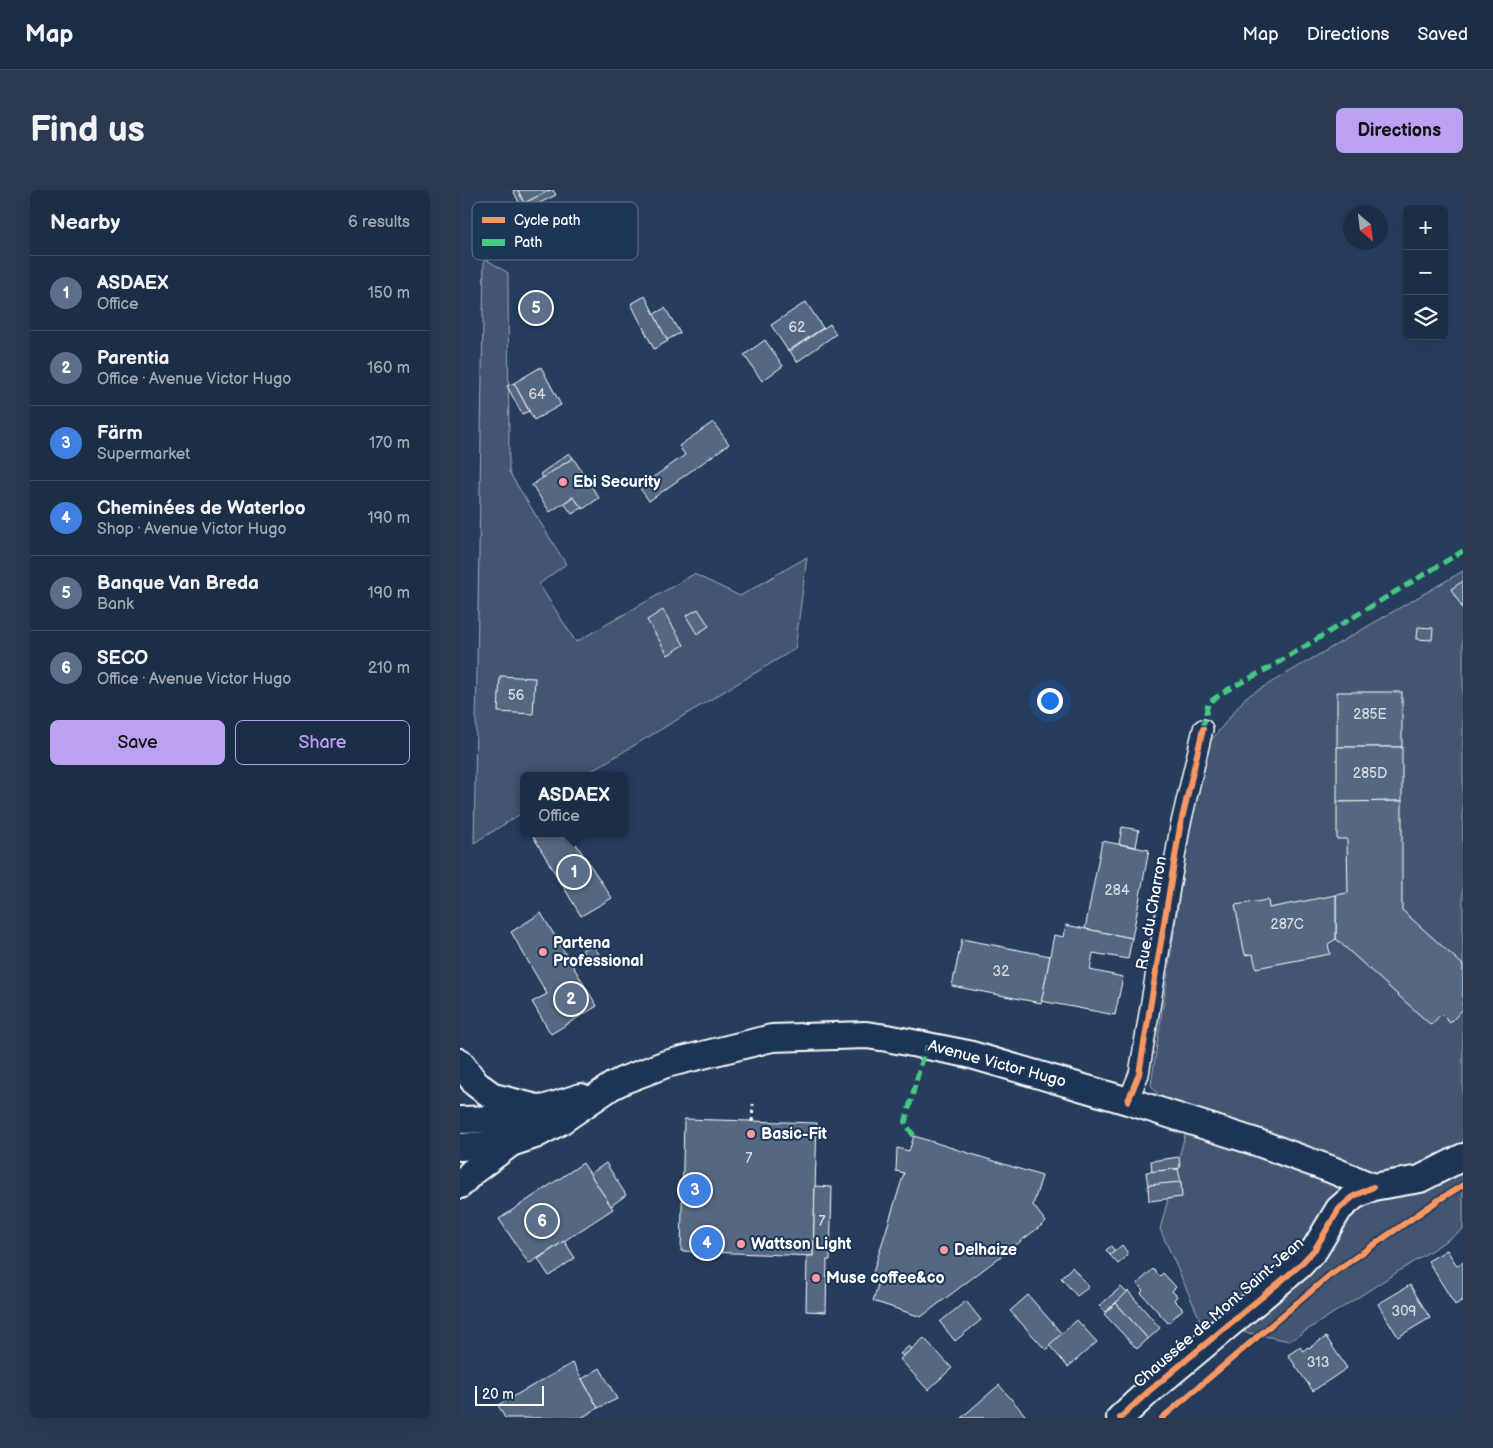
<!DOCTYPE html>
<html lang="en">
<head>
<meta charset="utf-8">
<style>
  :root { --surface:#1c2e46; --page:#293a51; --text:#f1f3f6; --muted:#a0a8b3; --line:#3a4a5f; --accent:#bca0f2 }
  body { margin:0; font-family:"Balsamiq Sans",sans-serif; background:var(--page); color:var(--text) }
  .controls { position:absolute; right:15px; top:15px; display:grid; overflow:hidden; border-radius:8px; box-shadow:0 5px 20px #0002 }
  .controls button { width:45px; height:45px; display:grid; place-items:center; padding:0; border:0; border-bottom:1px solid var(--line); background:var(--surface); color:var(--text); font:25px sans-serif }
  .compass { position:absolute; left:883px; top:15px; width:45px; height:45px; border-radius:50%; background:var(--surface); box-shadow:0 5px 20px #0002; rotate:152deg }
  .scale { position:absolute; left:15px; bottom:12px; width:69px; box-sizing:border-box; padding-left:5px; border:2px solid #fff; border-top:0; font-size:14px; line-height:18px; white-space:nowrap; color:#fff; -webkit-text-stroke:4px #1d3557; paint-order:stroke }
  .you { position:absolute; left:589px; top:510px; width:18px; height:18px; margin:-12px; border:4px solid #fff; border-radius:50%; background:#1a73e8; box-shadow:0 0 0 8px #1a73e833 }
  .badge { display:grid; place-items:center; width:32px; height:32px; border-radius:50%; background:var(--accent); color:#fff; font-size:16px; font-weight:700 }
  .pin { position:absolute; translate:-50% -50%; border:2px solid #fff; box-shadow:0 1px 5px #0006 }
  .popup { position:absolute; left:60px; top:582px; width:108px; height:65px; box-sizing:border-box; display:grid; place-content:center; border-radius:8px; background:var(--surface); filter:drop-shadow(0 1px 4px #0005); font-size:16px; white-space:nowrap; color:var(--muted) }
  .popup b { font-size:19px; color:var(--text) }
  .popup::after { content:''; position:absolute; left:50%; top:100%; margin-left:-10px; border:10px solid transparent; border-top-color:var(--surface) }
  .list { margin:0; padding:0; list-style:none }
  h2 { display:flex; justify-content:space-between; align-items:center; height:65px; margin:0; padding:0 20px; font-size:21px }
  h2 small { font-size:16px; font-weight:400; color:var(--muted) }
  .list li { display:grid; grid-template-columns:32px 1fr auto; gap:15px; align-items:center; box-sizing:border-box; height:75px; padding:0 20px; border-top:1px solid var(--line) }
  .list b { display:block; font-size:19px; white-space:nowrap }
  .list p { margin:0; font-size:16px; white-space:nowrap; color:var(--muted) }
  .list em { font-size:16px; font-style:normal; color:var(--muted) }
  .actions { display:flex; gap:10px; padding:15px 20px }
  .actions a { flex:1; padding:11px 0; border:1px solid var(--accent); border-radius:8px; text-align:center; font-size:18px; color:var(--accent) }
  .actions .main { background:var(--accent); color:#111 }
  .icon { flex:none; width:28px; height:28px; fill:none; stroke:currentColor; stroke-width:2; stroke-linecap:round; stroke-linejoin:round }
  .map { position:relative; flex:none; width:1003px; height:1228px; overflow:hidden; border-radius:8px }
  header { display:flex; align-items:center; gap:30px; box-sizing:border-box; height:70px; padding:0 25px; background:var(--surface); border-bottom:1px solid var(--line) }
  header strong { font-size:24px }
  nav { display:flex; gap:28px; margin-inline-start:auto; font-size:18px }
  .intro { display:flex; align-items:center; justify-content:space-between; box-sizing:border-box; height:120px; padding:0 30px }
  h1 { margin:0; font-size:35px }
  .button { padding:12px 22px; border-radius:8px; background:var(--accent); color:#111; font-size:18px; font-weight:700 }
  main { display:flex; gap:30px; padding:0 30px }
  aside { flex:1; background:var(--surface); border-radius:8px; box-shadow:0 5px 20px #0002 }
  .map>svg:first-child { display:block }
</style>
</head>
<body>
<header>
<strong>Map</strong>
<nav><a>Map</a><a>Directions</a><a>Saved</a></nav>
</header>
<div class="intro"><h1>Find us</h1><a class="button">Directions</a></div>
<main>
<aside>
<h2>Nearby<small>6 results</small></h2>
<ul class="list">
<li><span class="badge" style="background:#5c6f8a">1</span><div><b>ASDAEX</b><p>Office</p></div><em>150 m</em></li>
<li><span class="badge" style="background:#5c6f8a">2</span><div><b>Parentia</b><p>Office · Avenue Victor Hugo</p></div><em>160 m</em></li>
<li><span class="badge" style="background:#3f7fe0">3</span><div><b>Färm</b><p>Supermarket</p></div><em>170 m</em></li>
<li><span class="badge" style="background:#3f7fe0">4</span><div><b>Cheminées de Waterloo</b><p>Shop · Avenue Victor Hugo</p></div><em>190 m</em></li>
<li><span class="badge" style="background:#5c6f8a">5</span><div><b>Banque Van Breda</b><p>Bank</p></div><em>190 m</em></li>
<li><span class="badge" style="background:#5c6f8a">6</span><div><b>SECO</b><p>Office · Avenue Victor Hugo</p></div><em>210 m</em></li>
</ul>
<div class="actions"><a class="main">Save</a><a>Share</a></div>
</aside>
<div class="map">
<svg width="1003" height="1228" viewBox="0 0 1003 1228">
  <rect width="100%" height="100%" fill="#263d5e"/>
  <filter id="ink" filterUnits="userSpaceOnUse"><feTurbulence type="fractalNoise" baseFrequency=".02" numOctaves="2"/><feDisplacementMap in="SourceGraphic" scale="10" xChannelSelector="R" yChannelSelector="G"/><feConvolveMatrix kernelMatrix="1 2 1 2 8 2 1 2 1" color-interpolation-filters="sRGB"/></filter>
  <g filter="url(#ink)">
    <!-- green -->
    <g fill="#425672" stroke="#a0aab8">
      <path d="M24 68 48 83 49 282 106 374 79 394 116 452 234 384 280 406 347 367 335 459 123 586H64V622L14 653Z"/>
      <path d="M1003 381V1040L830 1151 742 1134 700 1039 725 945 691 895 741 563 786 507Z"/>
    </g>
    <!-- building -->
    <g fill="#556781" stroke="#fff">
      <path d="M53 0H58L64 13 90 0H93L96 5 63 21Z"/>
      <path d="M58 0H90L64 13Z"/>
      <path d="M88 21 93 32 115 21 118 28 112 31 116 38 86 55 81 46 87 43 78 26Z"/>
      <path d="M77 24 87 43 81 46 86 55 66 66 60 56 59 57 49 37Z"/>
      <path d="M185 106 208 151 194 159 171 114Z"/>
      <path d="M346 112 363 138 328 161 311 135Z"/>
      <path d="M205 118 220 143 207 150 194 124Z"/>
      <path d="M370 134 376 144 337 172 330 161Z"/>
      <path d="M305 150 323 176 302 191 284 165Z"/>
      <path d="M81 177 101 215 74 230 54 193Z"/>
      <path d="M54 193 69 221 62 224 47 196Z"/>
      <path d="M253 232 269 254 189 311 179 297 225 265 219 256Z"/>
      <path d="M109 263 113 268 83 288 80 284Z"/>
      <path d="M113 268 139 308 123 319 113 307 90 322 72 295Z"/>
      <path d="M113 307 122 318 112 324 104 313Z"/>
      <path d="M1003 391V419L991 399Z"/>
      <path d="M238 419 249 436 237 444 226 426Z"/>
      <path d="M203 420 224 455 208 465 187 430Z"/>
      <path d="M958 437 973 438 972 450 957 449Z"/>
      <path d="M40 486 75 488 73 524 38 522Z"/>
      <rect x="877" y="502" width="65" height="55"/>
      <path d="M877 557H942V611L877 612Z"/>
      <path d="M942 611V720L1003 775V812L1002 813 1003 819 990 833 981 824 971 835 876 749V705L888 703 887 649H877V612Z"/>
      <path d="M662 637 679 640 676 657 659 654Z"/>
      <path d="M71 643H120L112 648 152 708 121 726Z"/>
      <path d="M642 651 689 660 672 748 625 739Z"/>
      <path d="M876 705V749L868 754 870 764 796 778 793 764 785 765 775 715 808 710 809 718Z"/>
      <path d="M81 723 137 816 91 844 72 812 87 804 51 742Z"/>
      <path d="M606 735 672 748 668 769 633 763 630 780 663 787 655 825 581 811 594 745 604 747Z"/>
      <path d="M502 749 590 766 581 813 492 796Z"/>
      <path d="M132 754 139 764 128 770 122 760Z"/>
      <path d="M224 929 357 933 353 1066 221 1061Z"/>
      <path d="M454 946 582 986 573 1015 586 1032 461 1127 413 1111 419 1091 411 1089 444 983 436 981 437 958 449 961Z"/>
      <path d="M719 967 720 978 692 982 691 971Z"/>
      <path d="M123 973 153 1019 69 1074 39 1029Z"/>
      <path d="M146 973 166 1005 151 1016 130 984Z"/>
      <path d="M718 979 721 992 688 996 686 982Z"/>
      <path d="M721 992 722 1007 689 1011 688 995Z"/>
      <path d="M355 996 372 997 370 1070H367L366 1122 346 1121 347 1066H353Z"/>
      <path d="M104 1051 115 1068 89 1086 78 1069Z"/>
      <path d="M662 1055 667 1062 666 1067 658 1074 650 1065Z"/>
      <path d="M651 1056 655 1061 650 1065 646 1060Z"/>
      <path d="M987 1060 997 1076 1003 1072V1110L995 1115 968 1071Z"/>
      <path d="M612 1077 629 1097 617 1106 601 1088Z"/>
      <path d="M693 1079 700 1086 703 1083 716 1097 712 1101 717 1106 714 1110 723 1119 708 1133 681 1103 683 1100 677 1094Z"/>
      <path d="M950 1095 970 1128 938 1147 918 1114Z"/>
      <path d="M661 1097 667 1103 645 1122 639 1116Z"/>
      <path d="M668 1101 700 1138 688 1149 656 1113Z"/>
      <path d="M568 1105 602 1144 586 1160 550 1121Z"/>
      <path d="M506 1111 521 1130 495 1151 480 1132Z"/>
      <path d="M656 1113 688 1149 677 1159 644 1124Z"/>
      <path d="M617 1130 637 1152 608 1177 589 1155Z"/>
      <path d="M866 1147 887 1178 853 1201 828 1165 840 1157 843 1161 848 1157 849 1158Z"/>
      <path d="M464 1148 492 1178 468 1200 440 1169Z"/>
      <path d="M449 1156 452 1159 443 1166 440 1164Z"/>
      <path d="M113 1173 138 1218 121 1228H45L38 1215Z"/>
      <path d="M140 1178 157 1209 138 1218 122 1189Z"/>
      <path d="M539 1195 565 1225 562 1228H501Z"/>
    </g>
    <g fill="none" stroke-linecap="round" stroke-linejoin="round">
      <!-- street casing -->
      <g stroke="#fff" stroke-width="22">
        <path id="street" d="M668 911 679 884 720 637 743 539"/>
      </g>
      <!-- secondary casing -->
      <g stroke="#fff" stroke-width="30">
        <g id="secondary">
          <path d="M0 872 16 894 34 907 77 918"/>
          <path d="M0 930 40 929 83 919 121 907"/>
          <path d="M0 957 51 953 75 945 101 931 152 896 164 890 206 874 312 848 406 845 427 848 508 864 668 911 796 952 870 979 913 997"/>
          <path d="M0 995 12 982 51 953"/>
          <path d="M660 1228 689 1201 839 1076 855 1059 879 1019 894 1006 913 997 960 989 1003 967"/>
        </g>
      </g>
      <!-- path -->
      <path stroke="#fff" stroke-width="3" stroke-dasharray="4 4" stroke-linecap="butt" d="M292 932 293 914"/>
      <!-- street -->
      <use href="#street" stroke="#1d3557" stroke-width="19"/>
      <!-- secondary -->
      <use href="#secondary" stroke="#1d3557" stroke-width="26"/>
      <!-- quiet -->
      <g stroke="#46c982" stroke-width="5" stroke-dasharray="10 5" stroke-linecap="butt">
        <path d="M743 539 748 513 767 500 809 478 1003 361"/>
        <path d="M454 946 445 933 460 877 468 856"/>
      </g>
      <!-- cycleway casing -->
      <g stroke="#1d3557" stroke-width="9">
        <g id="cycleway">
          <path d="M668 911 679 884 720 637 743 539"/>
          <path d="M660 1228 689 1201 839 1076 855 1059 879 1019 894 1006 913 997"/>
          <path d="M702 1228 870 1085 980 1009 1003 995"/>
        </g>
      </g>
      <!-- cycleway -->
      <use href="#cycleway" stroke="#f99763" stroke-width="6"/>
    </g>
  </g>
  <!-- markers -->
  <g fill="#ff9aa2" stroke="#1d3557" stroke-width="2">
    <circle cx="103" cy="292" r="5"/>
    <circle cx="83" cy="762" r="5"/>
    <circle cx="291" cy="944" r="5"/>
    <circle cx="281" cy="1054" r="5"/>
    <circle cx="484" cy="1060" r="5"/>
    <circle cx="356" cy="1088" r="5"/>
  </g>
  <g text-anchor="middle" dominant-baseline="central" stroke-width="4" stroke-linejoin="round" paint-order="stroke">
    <!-- number labels -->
    <g font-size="14" fill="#d4d9e0">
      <text x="337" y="137">62</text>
      <text x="77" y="204">64</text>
      <text x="56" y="505">56</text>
      <text x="910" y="524">285E</text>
      <text x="910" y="583">285D</text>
      <text x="657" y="700">284</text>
      <text x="827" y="734">287C</text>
      <text x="541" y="781">32</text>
      <text x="289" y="968">7</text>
      <text x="362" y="1031">7</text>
      <text x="944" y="1121">309</text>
      <text x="858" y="1172">313</text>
    </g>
    <!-- poi labels -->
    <g font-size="16" font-weight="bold" fill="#fff" stroke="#1d3557" text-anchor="start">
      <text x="113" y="292">Ebi Security</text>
      <text x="93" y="753">Partena<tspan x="93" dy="18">Professional</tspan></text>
      <text x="301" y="944">Basic-Fit</text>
      <text x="291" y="1054">Wattson Light</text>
      <text x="494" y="1060">Delhaize</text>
      <text x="366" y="1088">Muse coffee&amp;co</text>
    </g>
    <!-- street labels -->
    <g font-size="16" fill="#fff" stroke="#1d3557">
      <text transform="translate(692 723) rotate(-80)">Rue du Charron</text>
      <text transform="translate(537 874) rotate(15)">Avenue Victor Hugo</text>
      <text transform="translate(759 1123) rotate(-41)">Chaussée de Mont Saint-Jean</text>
    </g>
  </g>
  <!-- legend -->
  <rect x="12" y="12" width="166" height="58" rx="8" fill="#1d3557" stroke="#617289" stroke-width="1"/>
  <rect x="22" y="27" width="23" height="6" fill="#f99763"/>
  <rect x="22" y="49" width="23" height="7" fill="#46c982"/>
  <g font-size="14" fill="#fff">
    <text x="54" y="35">Cycle path</text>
    <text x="54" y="57">Path</text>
  </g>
</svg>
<div class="controls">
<button>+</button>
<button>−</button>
<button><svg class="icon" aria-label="layers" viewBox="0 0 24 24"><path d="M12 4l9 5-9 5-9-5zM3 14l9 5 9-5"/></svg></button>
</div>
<svg class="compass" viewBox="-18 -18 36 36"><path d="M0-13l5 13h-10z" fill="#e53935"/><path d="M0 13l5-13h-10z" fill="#a0a8b3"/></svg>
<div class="scale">20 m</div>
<div class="you"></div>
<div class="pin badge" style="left:114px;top:682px;background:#5c6f8a">1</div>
<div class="popup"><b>ASDAEX</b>Office</div>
<div class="pin badge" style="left:111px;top:809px;background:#5c6f8a">2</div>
<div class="pin badge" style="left:235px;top:1000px;background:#3f7fe0">3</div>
<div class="pin badge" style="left:247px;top:1053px;background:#3f7fe0">4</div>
<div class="pin badge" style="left:76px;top:118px;background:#5c6f8a">5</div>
<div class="pin badge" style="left:82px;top:1031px;background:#5c6f8a">6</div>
</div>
</main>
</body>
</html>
